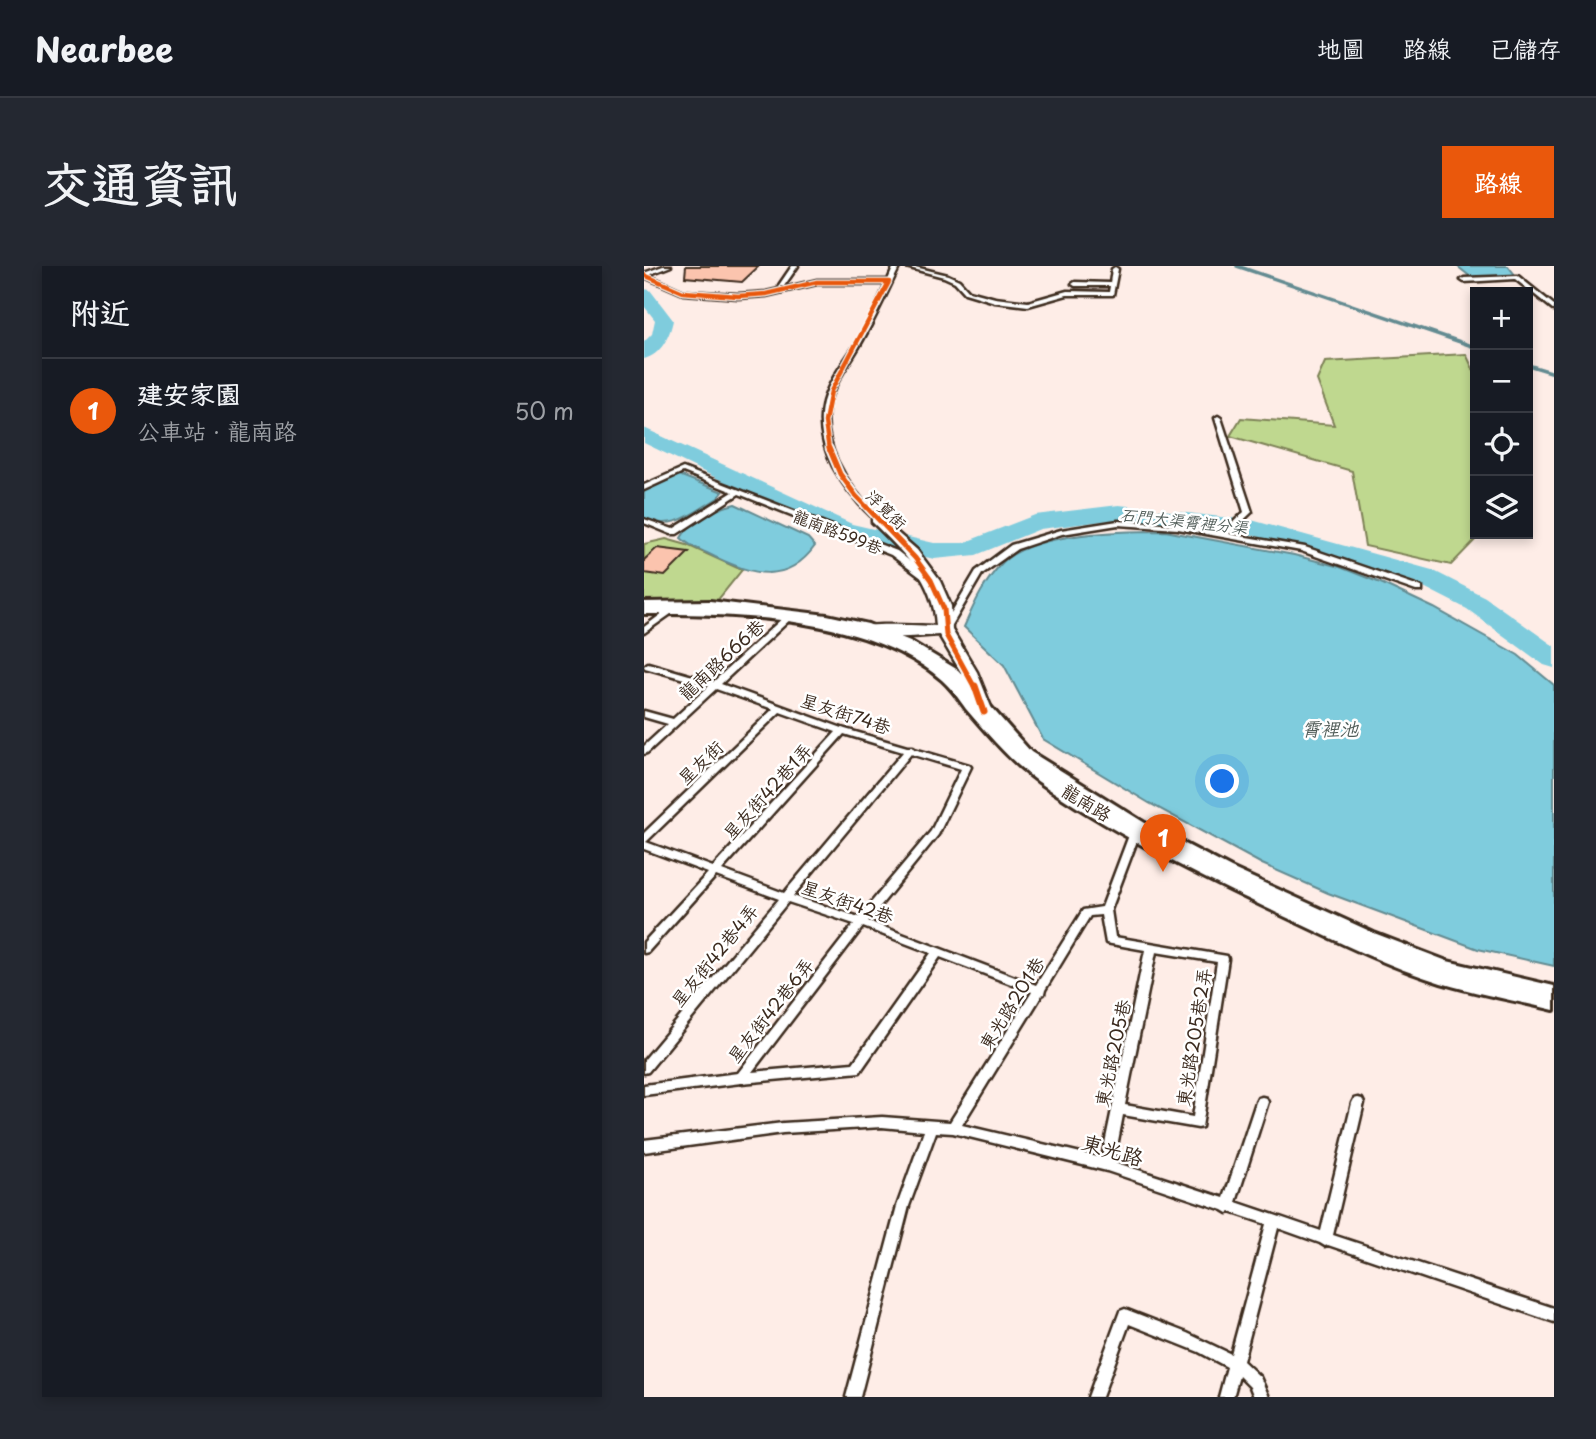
<!DOCTYPE html>
<html lang="zh-TW">
<head>
<meta charset="utf-8">
<style>
  :root { --surface:#171b24; --page:#242831; --text:#f1f3f6; --muted:#9ea1a6; --line:#363941; --accent:#ea580c }
  body { margin:0; font-family:"Playpen Sans","LXGW WenKai TC",sans-serif; background:var(--page); color:var(--text) }
  .controls { position:absolute; right:21px; top:21px; display:grid; overflow:hidden; border-radius:0px; box-shadow:0 4px 10px #0003 }
  .controls button { width:63px; height:63px; display:grid; place-items:center; padding:0; border:0; border-bottom:2px solid var(--line); background:var(--surface); color:var(--text); font:35px sans-serif }
  .you { position:absolute; left:579px; top:516px; width:24px; height:24px; margin:-18px; border:5px solid #fff; border-radius:50%; background:#1a73e8; box-shadow:0 0 0 10px #1a73e833 }
  .badge { display:grid; place-items:center; width:46px; height:46px; border-radius:50%; background:var(--accent); color:#fff; font-size:23px; font-weight:700 }
  .pin { position:absolute; translate:-50% -58px; filter:drop-shadow(0 2px 4px #0008) }
  .pin::after { content:''; position:absolute; top:37px; width:24px; height:21px; background:inherit; clip-path:polygon(0 0,100% 0,50% 100%) }
  .list { margin:0; padding:0; list-style:none }
  h2 { display:flex; justify-content:space-between; align-items:center; height:91px; margin:0; padding:0 28px; font-size:30px }
  h2 small { font-size:23px; font-weight:400; color:var(--muted) }
  .list li { display:grid; grid-template-columns:46px 1fr auto; gap:21px; align-items:center; box-sizing:border-box; height:105px; padding:0 28px; border-top:2px solid var(--line) }
  .list b { display:block; font-size:26px; white-space:nowrap }
  .list p { margin:0; font-size:23px; white-space:nowrap; color:var(--muted) }
  .list em { font-size:23px; font-style:normal; color:var(--muted) }
  .icon { flex:none; width:38px; height:38px; fill:none; stroke:currentColor; stroke-width:2; stroke-linecap:round; stroke-linejoin:round }
  .map { position:relative; flex:none; width:910px; height:1131px; overflow:hidden; border-radius:0px }
  header { display:flex; align-items:center; gap:42px; box-sizing:border-box; height:98px; padding:0 35px; background:var(--surface); border-bottom:2px solid var(--line) }
  header strong { font-size:33px }
  nav { display:flex; gap:38px; margin-inline-start:auto; font-size:24px }
  .intro { display:flex; align-items:center; justify-content:space-between; box-sizing:border-box; height:168px; padding:0 42px }
  h1 { margin:0; font-size:49px }
  .button { padding:18px 32px; border-radius:0px; background:var(--accent); color:#fff; font-size:24px; font-weight:700 }
  main { display:flex; gap:42px; padding:0 42px }
  aside { flex:1; background:var(--surface); border-radius:0px; box-shadow:0 4px 10px #0003 }
  .map>svg:first-child { display:block }
</style>
</head>
<body>
<header>
<strong>Nearbee</strong>
<nav><a>地圖</a><a>路線</a><a>已儲存</a></nav>
</header>
<div class="intro"><h1>交通資訊</h1><a class="button">路線</a></div>
<main>
<aside>
<h2>附近<small></small></h2>
<ul class="list">
<li><span class="badge">1</span><div><b>建安家園</b><p>公車站 · 龍南路</p></div><em>50 m</em></li>
</ul>
</aside>
<div class="map">
<svg width="910" height="1131" viewBox="0 0 910 1131">
  <rect width="100%" height="100%" fill="#feede7"/>
  <filter id="ink" filterUnits="userSpaceOnUse"><feTurbulence type="fractalNoise" baseFrequency=".0143" numOctaves="2"/><feDisplacementMap in="SourceGraphic" scale="14" xChannelSelector="R" yChannelSelector="G"/><feConvolveMatrix kernelMatrix="1 2 1 2 8 2 1 2 1" color-interpolation-filters="sRGB"/></filter>
  <g filter="url(#ink)">
    <!-- green -->
    <g fill="#bfd88f" stroke="#7d8156" stroke-width="2">
      <path d="M822 88 831 107V268H837L807 299 721 280 708 205 586 170 597 152 690 159 673 114 681 96Z"/>
      <path d="M22 273 43 279 98 304 73 335 30 338 0 334V278Z"/>
    </g>
    <!-- water -->
    <g fill="#7fccdd" stroke="#648b91" stroke-width="2">
      <path d="M813 0H864L872 10 828 12Z"/>
      <path d="M35 209 79 226 74 232C47 248 32 264 0 254V224Z"/>
      <path d="M91 238 164 272 171 280C142 320 108 308 71 291 60 285 46 281 37 272 46 255 73 242 91 238Z"/>
      <path d="M521 265 650 289 696 301 739 318 790 342 874 389 910 419V700L834 683 684 627 618 598 505 537 399 473 360 399 320 361C330 338 341 314 359 296 390 266 480 265 521 265Z"/>
    </g>
    <g fill="none" stroke-linecap="round" stroke-linejoin="round">
      <!-- stream -->
      <g stroke="#648b91" stroke-width="3.5">
        <path d="M593 0 831 81"/>
        <path d="M884 99 910 107"/>
      </g>
      <!-- river -->
      <g fill="#7fccdd" fill-rule="evenodd">
        <path d="M0 23 6 24 29 54C26 70 17 89 0 93V76L8 68 11 54 0 40Z"/>
        <path d="M0 162 208 258 290 277H319L391 249 475 239 611 255 788 304 841 331 910 380V402L900 399 823 343 770 316 609 269 475 253 396 263 332 289 290 293 191 269 0 177Z"/>
      </g>
    </g>
    <!-- building -->
    <g fill="#fbc4ae" stroke="#3b2a1e" stroke-width="2">
      <path d="M42 0H115L98 16 41 11Z"/>
      <path d="M13 282 45 286 21 310 0 307V294Z"/>
    </g>
    <g fill="none" stroke-linecap="round" stroke-linejoin="round">
      <!-- lane casing -->
      <g stroke="#3b2a1e" stroke-width="5">
        <g id="lane">
          <path d="M19 0H27L4 9 40 25 94 28 122 26 173 14H244L250 0H256C244 24 233 49 220 72 210 91 196 108 188 128 171 174 204 221 235 252V254H231C200 225 168 181 179 136 185 114 201 95 213 75 224 57 233 37 242 18H173L122 30 94 32 39 28 0 11V7Z"/>
          <path d="M148 0H154L140 20H136L135 19Z"/>
          <path d="M258 0H267L304 9 315 14 325 25 351 32 384 36 423 25 465 26 466 20H431L428 18 431 16 466 17 468 3 471 1 474 3 469 29H423L384 40 351 36 321 27 311 16 300 11Z"/>
          <path d="M874 10 910 39V44L871 13 820 16 817 14 820 12Z"/>
          <path d="M574 150 577 152 608 246 585 268 661 281 778 321V325H772L657 285 534 263 474 259 418 268 373 283 338 308 304 366H298L297 364 332 305 367 279 417 264 474 255 534 259 576 266 582 263 600 246 571 152Z"/>
          <path d="M39 202 253 285 286 311 282 313H279L247 289 95 228 33 268H27L0 257V253L29 263 89 226 39 206 0 224V219Z"/>
          <path d="M27 341H30L34 343 0 367V361Z"/>
          <path d="M142 349H148L149 351 77 418 201 463 263 481H269L270 483 325 499 327 501 294 569 224 655 392 719 439 644 458 641 487 564 492 561 497 564 467 644 471 671 583 690 584 693 558 861 554 862 479 849 470 896 580 932 612 836 614 832 618 831 622 832 624 836 592 936 677 965 708 837 710 833 714 832 718 833 720 837 689 969 910 1042V1056L684 979 681 980 676 977 634 962 599 1095 616 1111 625 1131H610L606 1121 595 1110 589 1131H575L583 1101 555 1086 485 1058 458 1131H444L476 1045 481 1043 543 1067 587 1088 622 958 586 946 584 947 579 944 463 905 309 867 292 866 265 940 216 1131H202L253 940 280 865 238 861 139 867 0 886V874L139 857 238 851 306 856 388 726 296 691 216 806 97 817 0 829V819L94 807 210 658 144 636 4 806 0 807V794L135 633 72 610 4 686 0 687V676L64 607 0 583V567L129 443 72 423 3 487 0 488V480L24 458 0 451V445L29 453 65 420 1 402 0 400 4 397 69 416ZM136 446 192 466 69 601 2 576ZM200 468 259 486 140 627 78 604ZM267 488 317 503 287 565 215 651 149 630ZM457 649 462 677 501 684 458 892 318 859 398 729 400 728 401 724 446 650ZM219 661 287 687 209 797 108 806ZM512 686 573 696 549 851 481 839Z"/>
        </g>
      </g>
      <!-- street casing -->
      <g stroke="#3b2a1e" stroke-width="5">
        <path id="street" d="M233 249 273 284 296 315 307 340 308 364 333 406 349 446 346 450 340 452 331 446 317 406 295 369C276 370 226 376 213 363 220 356 277 360 292 360 290 314 259 286 228 256V250Z"/>
      </g>
      <!-- secondary casing -->
      <g stroke="#3b2a1e" stroke-width="6">
        <path id="secondary" d="M66 335 183 349 224 358 266 375 314 404 387 486 501 557 587 602 730 667 803 695 910 720V744C873 735 834 728 797 717 745 701 695 676 646 653 564 614 481 574 405 523 371 501 348 473 322 443 315 433 307 422 298 414 226 351 91 347 0 348V336Z"/>
      </g>
      <!-- lane -->
      <use href="#lane" fill="#fff" fill-rule="evenodd"/>
      <!-- street -->
      <use href="#street" fill="#fff" fill-rule="evenodd"/>
      <!-- secondary -->
      <use href="#secondary" fill="#fff" fill-rule="evenodd"/>
      <!-- cycleway-far2 casing -->
      <g stroke="#fff" stroke-width="7">
        <path id="cycleway-far2" d="M0 9 39 26 94 30 122 28 173 16H245L187 125 181 156 185 184"/>
      </g>
      <!-- cycleway-far1 casing -->
      <g stroke="#fff" stroke-width="9">
        <path id="cycleway-far1" d="M185 182 196 208 212 230 271 292 287 314 300 343 302 369 331 422"/>
      </g>
      <!-- cycleway casing -->
      <g stroke="#fff" stroke-width="11">
        <path id="cycleway" d="M331 420 340 446"/>
      </g>
      <!-- cycleway-far2 -->
      <use href="#cycleway-far2" stroke="#e8590c" stroke-width="4.5"/>
      <!-- cycleway-far1 -->
      <use href="#cycleway-far1" stroke="#e8590c" stroke-width="5"/>
      <!-- cycleway -->
      <use href="#cycleway" stroke="#e8590c" stroke-width="7"/>
    </g>
  </g>
  <g text-anchor="middle" dominant-baseline="central" stroke-width="5" stroke-linejoin="round" paint-order="stroke">
    <!-- far-street labels -->
    <g font-size="16" fill="#3b2a1e" stroke="#fff">
      <text transform="translate(243 243) rotate(44)">浮筧街</text>
      <text transform="translate(194 265) rotate(21)">龍南路599巷</text>
    </g>
    <!-- far-water labels -->
    <g font-size="16" font-style="italic" fill="#4f5b57" stroke="#fff">
      <text transform="translate(540 254) rotate(6)">石門大渠霄裡分渠</text>
    </g>
    <!-- street labels -->
    <g font-size="18" fill="#3b2a1e" stroke="#fff">
      <text transform="translate(77 393) rotate(-43)">龍南路666巷</text>
      <text transform="translate(202 447) rotate(18)">星友街74巷</text>
      <text transform="translate(56 496) rotate(-44)">星友街</text>
      <text transform="translate(123 525) rotate(-48)">星友街42巷1弄</text>
      <text transform="translate(443 536) rotate(31)">龍南路</text>
      <text transform="translate(204 635) rotate(19)">星友街42巷</text>
      <text transform="translate(70 689) rotate(-51)">星友街42巷4弄</text>
      <text transform="translate(367 737) rotate(-58)">東光路201巷</text>
      <text transform="translate(126 744) rotate(-52)">星友街42巷6弄</text>
      <text transform="translate(549 771) rotate(-81)">東光路205巷2弄</text>
      <text transform="translate(468 787) rotate(-78)">東光路205巷</text>
    </g>
    <!-- water labels -->
    <g font-size="19" font-style="italic" fill="#4f5b57" stroke="#fff">
      <text x="686" y="462">霄裡池</text>
    </g>
    <!-- near-street labels -->
    <g font-size="21" fill="#3b2a1e" stroke="#fff">
      <text transform="translate(469 883) rotate(16)">東光路</text>
    </g>
  </g>
</svg>
<div class="controls">
<button>+</button>
<button>−</button>
<button><svg class="icon" aria-label="locate" viewBox="0 0 24 24"><circle cx="12" cy="12" r="6"/><path d="M12 2v4M12 18v4M2 12h4M18 12h4"/></svg></button>
<button><svg class="icon" aria-label="layers" viewBox="0 0 24 24"><path d="M12 4l9 5-9 5-9-5zM3 14l9 5 9-5"/></svg></button>
</div>
<div class="you"></div>
<div class="pin badge" style="left:519px;top:606px">1</div>
</div>
</main>
</body>
</html>
